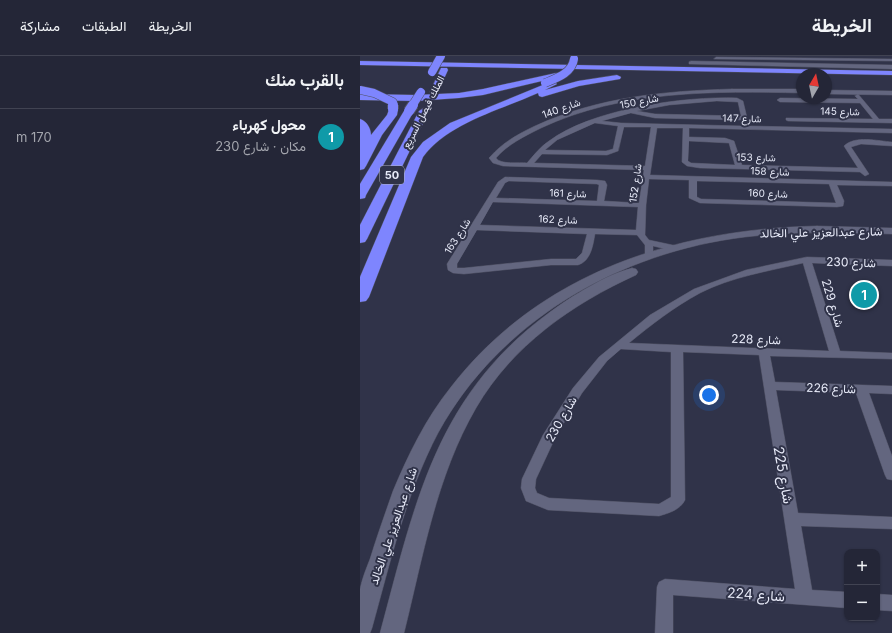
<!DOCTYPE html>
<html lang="ar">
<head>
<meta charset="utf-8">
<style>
  :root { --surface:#242637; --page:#303242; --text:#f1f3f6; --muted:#a3a5ad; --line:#414352; --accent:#d93025 }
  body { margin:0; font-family:Inter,Vazirmatn,sans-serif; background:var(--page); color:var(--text); direction:rtl }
  .controls { position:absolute; right:12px; bottom:12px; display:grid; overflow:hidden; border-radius:8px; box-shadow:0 1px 3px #0004 }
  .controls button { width:36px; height:36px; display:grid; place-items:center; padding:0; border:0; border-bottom:1px solid var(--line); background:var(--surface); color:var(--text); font:20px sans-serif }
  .compass { position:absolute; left:436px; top:12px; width:36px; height:36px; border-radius:50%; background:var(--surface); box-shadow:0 1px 3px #0004; rotate:9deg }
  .you { position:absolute; left:349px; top:339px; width:14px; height:14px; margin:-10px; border:3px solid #fff; border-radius:50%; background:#1a73e8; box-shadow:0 0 0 6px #1a73e833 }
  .badge { display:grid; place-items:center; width:26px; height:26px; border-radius:50%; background:var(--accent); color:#fff; font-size:13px; font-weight:700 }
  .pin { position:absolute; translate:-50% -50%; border:2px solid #fff; box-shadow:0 1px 4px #0006 }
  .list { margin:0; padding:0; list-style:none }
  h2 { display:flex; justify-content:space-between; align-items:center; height:52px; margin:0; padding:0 16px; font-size:17px }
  h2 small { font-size:13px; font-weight:400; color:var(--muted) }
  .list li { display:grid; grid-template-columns:26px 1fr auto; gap:12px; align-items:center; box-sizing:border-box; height:56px; padding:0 16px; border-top:1px solid var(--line) }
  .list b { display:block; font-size:15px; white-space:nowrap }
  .list p { margin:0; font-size:13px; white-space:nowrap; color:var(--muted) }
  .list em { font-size:13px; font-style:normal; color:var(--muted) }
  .map { position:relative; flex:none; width:532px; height:577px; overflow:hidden; direction:ltr }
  header { display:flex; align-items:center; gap:24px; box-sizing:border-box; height:56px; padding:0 20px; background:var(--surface); border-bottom:1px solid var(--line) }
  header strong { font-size:19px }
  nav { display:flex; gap:22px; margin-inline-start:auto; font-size:14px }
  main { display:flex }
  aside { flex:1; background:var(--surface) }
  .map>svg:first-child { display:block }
</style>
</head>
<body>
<header>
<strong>الخريطة</strong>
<nav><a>الخريطة</a><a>الطبقات</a><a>مشاركة</a></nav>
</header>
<main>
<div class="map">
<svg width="532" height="577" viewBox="0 0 532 577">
  <rect width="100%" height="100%" fill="#303349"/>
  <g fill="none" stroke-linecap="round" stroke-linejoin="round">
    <!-- street casing -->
    <g stroke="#4e5063" stroke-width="1">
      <g id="street">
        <path d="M356 1 532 3V5L354 3Z"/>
        <path d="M372 33H442V37C354 35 262 34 181 72 165 80 148 88 136 102 141 109 159 106 167 107 174 99 180 91 189 85 232 53 324 40 377 42L383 45 389 70 532 73V77L329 72V81L365 82 374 85 382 109 498 112 484 90C495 79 518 85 532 86V90L501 88 491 91 509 118 505 120 500 116 340 112 327 110 322 106 323 72H297L290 119 532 126V130L477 129 484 145 483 150 477 151 340 147 329 142V124L289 123 286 149 285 179 289 184 317 190 318 192 317 194 314 195 293 190V200L289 203 285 200V189L277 179 235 178C233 189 231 205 218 209H191L104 218 93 217 88 214 87 208 138 126 145 121 237 124 245 125 247 129 244 145 279 147 284 114 143 110 133 107 129 102 130 101C142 87 158 78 175 70 238 41 304 35 372 33ZM357 45 378 46 381 60 295 58 277 55 309 49ZM271 57 295 62 381 64 383 70 261 67 242 65ZM235 67 258 70 253 93 246 95 185 94 197 84ZM264 71H291L285 110 174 107 182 98 247 99 258 95ZM329 85 369 87 375 109 331 107 328 105ZM149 125 237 128 239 129 237 145 136 142 145 127ZM337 125 469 128 476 147 341 143 337 141ZM133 146 278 151 276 174 120 169ZM117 174 227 178 222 197 216 203H191L104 212H97V208Z"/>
        <path d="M466 34 532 35V39L466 38Z"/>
        <path d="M498 38 519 63H532V67L428 65 426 64V62L513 63 500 47 420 46 417 44 420 42 498 43 495 40Z"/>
        <path d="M447 201 532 204V210L452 207 480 295 532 297V303L410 300 415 326 532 330V338L509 337 532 400V424L527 423 525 419 496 337 416 334 438 457 532 461V473L441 470 452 534 487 536V552L313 539V577H295L297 531 299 526 305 523 435 533 399 299 323 296 325 444C320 454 309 457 299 460L188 454 166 445 161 432 162 423 183 379 213 332 239 301 290 259 334 233 386 214ZM443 207 469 295 269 287C291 269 314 251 340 237 371 221 409 215 443 207ZM261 293 311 296V441L299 448 189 442 177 437 175 432 176 423 196 380 222 337 247 305Z"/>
        <path d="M517 538 532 539V555L517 554Z"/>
      </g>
    </g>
    <!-- secondary casing -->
    <g stroke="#4e5063" stroke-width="1">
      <g id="secondary">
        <path d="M331 5 532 9V13L329 8V6Z"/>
        <path d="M457 170 532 172V178C483 177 434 175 385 181 260 196 139 265 78 377 46 438 30 507 12 572L10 577H0C0 563 0 546 0 533 2 523 6 513 10 503 17 480 25 458 33 435 48 399 66 362 91 331 180 216 317 173 457 170Z"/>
        <path d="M272 212 276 213 278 216 276 219C212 248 152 290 116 352 76 421 63 501 44 577H20C55 448 75 340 190 256 212 240 245 219 272 212Z"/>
      </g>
    </g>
    <!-- highway casing -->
    <g stroke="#4e5063" stroke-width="1">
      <g id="highway">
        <path d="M0 5 532 15V19L0 9Z"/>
        <path d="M81 12H87L88 14 77 38H71L70 36Z"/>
        <path d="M196 17H199V21L123 39 99 42 56 45 0 44V38L56 39 99 37 123 33Z"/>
        <path d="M257 19 261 21 260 23 219 30 182 41 179 40 178 37C140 54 88 67 63 101L9 241 6 245 0 246V221L51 101 63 86 90 67 190 26 193 25 197 28 185 34 218 25Z"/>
        <path d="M33 50 38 53 37 59 22 79 6 110 4 113 0 114V63C7 65 11 73 11 79L27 59 30 51Z"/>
        <path d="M49 52 54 55 6 139 5 142 0 143V128L44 55Z"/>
        <path d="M64 52 69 55 7 183 5 186 0 187V169L59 55Z"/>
      </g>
    </g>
    <!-- street -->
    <use href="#street" fill="#63667f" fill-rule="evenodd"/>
    <!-- secondary -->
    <use href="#secondary" fill="#63667f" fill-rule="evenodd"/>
    <!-- highway -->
    <use href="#highway" fill="#7e85fe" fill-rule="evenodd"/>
    <!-- highway-bridge-far1 casing -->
    <g stroke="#4e5063" stroke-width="9" stroke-linecap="butt">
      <g id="highway-bridge-far1">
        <path d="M72 16 81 0"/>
        <path d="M185 27C197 22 212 17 214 3"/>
        <path d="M0 34 14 37 33 46V50"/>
        <path d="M52 50 61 36"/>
      </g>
    </g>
    <!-- highway-bridge casing -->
    <g stroke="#4e5063" stroke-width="12" stroke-linecap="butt">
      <g id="highway-bridge">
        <path d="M33 49V53"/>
        <path d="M49 55 53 49"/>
      </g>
    </g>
    <!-- highway-bridge-far1 -->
    <use href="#highway-bridge-far1" stroke="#7e85fe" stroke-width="8"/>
    <!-- highway-bridge -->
    <use href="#highway-bridge" stroke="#7e85fe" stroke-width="10"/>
  </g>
  <g text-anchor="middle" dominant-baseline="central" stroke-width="4" stroke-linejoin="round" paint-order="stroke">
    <!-- far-street labels -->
    <g font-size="10" fill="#e7eaf8" stroke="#303349">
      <text transform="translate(279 45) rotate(-11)">شارع 150</text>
      <text transform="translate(201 52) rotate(-20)">شارع 140</text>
      <text transform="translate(480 55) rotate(1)">شارع 145</text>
      <text transform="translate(63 56) rotate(-63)">الملك فيصل السريع</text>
      <text transform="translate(382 62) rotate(1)">شارع 147</text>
      <text transform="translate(396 101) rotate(1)">شارع 153</text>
      <text transform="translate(410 115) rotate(2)">شارع 158</text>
      <text transform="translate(275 127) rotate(-82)">شارع 152</text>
      <text transform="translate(208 137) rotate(2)">شارع 161</text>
      <text transform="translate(408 137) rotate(2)">شارع 160</text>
      <text transform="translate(198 163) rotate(2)">شارع 162</text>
      <text transform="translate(97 180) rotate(-58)">شارع 163</text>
    </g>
    <!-- shield labels -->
    <rect fill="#303349" stroke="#b0b3c4" stroke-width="1" x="20" y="110" width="24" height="18" rx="3"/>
    <g font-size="11" font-weight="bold" fill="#e7eaf8">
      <text x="32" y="119">50</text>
    </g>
    <!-- street labels -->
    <g font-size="12" fill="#e7eaf8" stroke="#303349">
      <text transform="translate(461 176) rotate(-1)">شارع عبدالعزيز علي الخالد</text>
      <text transform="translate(491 206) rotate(2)">شارع 230</text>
      <text transform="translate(473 247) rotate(73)">شارع 229</text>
      <text transform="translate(396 283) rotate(2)">شارع 228</text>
      <text transform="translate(471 332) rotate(2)">شارع 226</text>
      <text transform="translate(201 363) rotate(-60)">شارع 230</text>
      <text transform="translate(33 470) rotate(-71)">شارع عبدالعزيز علي الخالد</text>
    </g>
    <!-- near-street labels -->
    <g font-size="14" fill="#e7eaf8" stroke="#303349">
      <text transform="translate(424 419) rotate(80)">شارع 225</text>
      <text transform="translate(396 538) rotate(4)">شارع 224</text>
    </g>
  </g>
</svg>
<div class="controls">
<button>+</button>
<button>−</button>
</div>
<svg class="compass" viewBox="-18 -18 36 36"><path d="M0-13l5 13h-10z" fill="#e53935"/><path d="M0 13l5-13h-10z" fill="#a3a5ad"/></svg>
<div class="you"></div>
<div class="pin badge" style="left:504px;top:239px;background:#0f9aa8">1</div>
</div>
<aside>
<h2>بالقرب منك<small></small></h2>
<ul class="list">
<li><span class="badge" style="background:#0f9aa8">1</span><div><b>محول كهرباء</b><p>مكان · شارع 230</p></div><em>170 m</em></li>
</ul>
</aside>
</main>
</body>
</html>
